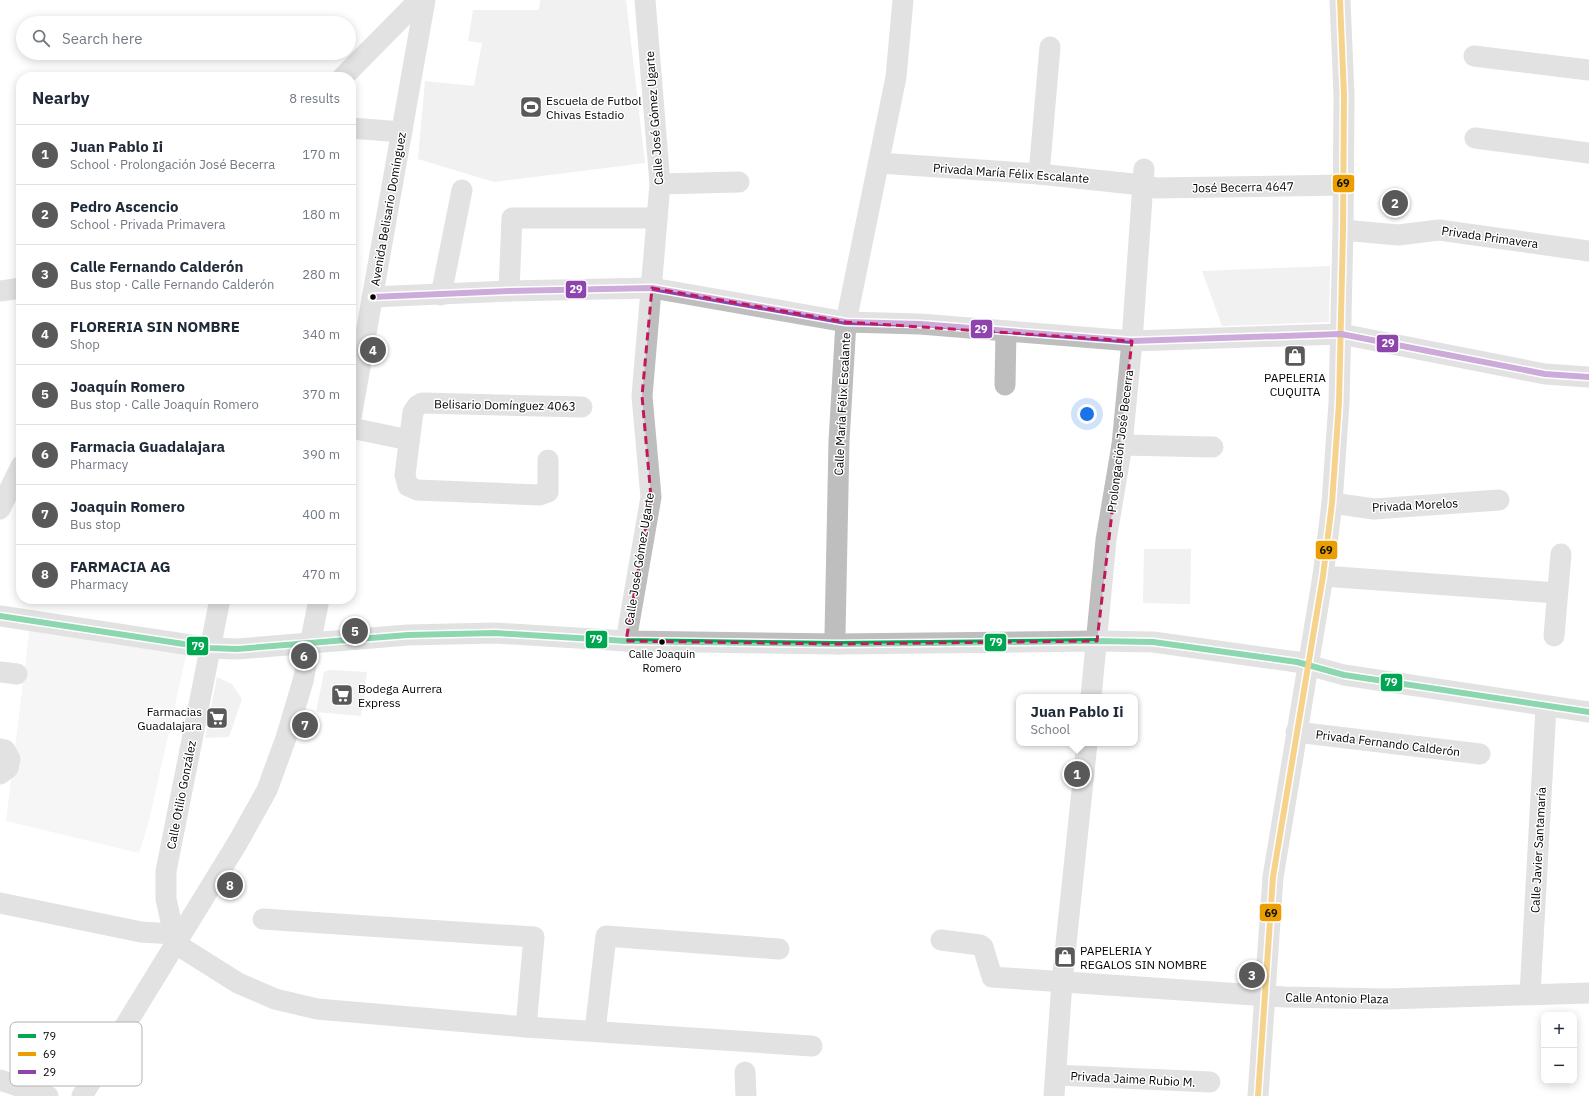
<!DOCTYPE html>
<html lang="en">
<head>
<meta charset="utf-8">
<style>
  :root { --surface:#fff; --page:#f6f6f7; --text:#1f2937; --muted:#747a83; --line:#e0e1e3; --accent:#595959 }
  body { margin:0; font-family:"IBM Plex Sans",sans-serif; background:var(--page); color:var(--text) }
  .controls { position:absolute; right:12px; bottom:12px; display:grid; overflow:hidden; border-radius:8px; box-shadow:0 2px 10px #0003 }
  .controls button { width:36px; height:36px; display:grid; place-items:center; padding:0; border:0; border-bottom:1px solid var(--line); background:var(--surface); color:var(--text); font:20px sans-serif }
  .you { position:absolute; left:1087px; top:414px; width:14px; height:14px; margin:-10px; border:3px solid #fff; border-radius:50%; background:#1a73e8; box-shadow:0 0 0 6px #1a73e833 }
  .badge { display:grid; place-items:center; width:26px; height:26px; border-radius:50%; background:var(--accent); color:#fff; font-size:13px; font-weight:700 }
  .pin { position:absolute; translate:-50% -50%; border:2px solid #fff; box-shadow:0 1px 4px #0006 }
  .popup { position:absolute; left:1016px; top:694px; width:122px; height:52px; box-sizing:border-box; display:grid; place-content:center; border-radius:8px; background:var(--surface); filter:drop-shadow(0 1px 3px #0005); font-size:13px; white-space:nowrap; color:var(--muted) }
  .popup b { font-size:15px; color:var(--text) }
  .popup::after { content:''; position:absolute; left:50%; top:100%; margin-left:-8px; border:8px solid transparent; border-top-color:var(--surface) }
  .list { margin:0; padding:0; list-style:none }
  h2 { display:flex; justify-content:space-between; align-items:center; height:52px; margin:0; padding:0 16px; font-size:17px }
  h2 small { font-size:13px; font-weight:400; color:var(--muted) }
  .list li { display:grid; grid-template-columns:26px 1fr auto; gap:12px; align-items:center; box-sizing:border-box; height:60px; padding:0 16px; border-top:1px solid var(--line) }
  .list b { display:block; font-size:15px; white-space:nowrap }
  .list p { margin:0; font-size:13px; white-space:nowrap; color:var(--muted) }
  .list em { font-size:13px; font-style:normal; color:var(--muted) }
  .icon { flex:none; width:22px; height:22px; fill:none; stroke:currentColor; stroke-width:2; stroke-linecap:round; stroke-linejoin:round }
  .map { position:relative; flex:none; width:1589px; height:1096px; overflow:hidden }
  .search { position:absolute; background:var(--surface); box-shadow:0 2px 10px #0003; left:16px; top:16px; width:340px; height:44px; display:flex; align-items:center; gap:10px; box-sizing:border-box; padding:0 14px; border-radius:22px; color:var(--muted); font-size:15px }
  .panel { position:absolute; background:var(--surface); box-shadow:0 2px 10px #0003; left:16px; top:72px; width:340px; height:532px; border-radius:16px }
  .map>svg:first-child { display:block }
</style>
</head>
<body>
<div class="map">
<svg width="1589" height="1096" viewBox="0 0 1589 1096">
  <rect width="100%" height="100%" fill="#fff"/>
  <!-- green -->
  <path fill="#ececec" d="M30 625 188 647 148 825 139 853 6 821Z"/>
  <!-- building -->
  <g fill="#dfdfdf">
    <path d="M540 0H626L645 163 494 182 418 159 425 81 474 86 482 43 468 41 473 10H539Z"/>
    <path d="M1330 266 1329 322 1222 326 1202 271Z"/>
    <path d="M1144 549H1191L1190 604 1143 603Z"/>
    <path d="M330 670 367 672 361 716 316 712 324 672Z"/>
    <path d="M217 677 232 684 242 699 229 737 205 738Z"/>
  </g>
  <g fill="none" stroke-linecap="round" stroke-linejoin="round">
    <!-- minor -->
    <g stroke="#bebebe" stroke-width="21">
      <path d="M1474 56 1589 70"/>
      <path d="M343 77 419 0"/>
      <path d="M351 128 402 132"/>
      <path d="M1475 138 1589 153"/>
      <path d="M879 163 1039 174 1142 185 1156 188 1344 185"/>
      <path d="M1039 174 1050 47"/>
      <path d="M660 184 739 182"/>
      <path d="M1343 230 1398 235 1439 230 1589 251"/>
      <path d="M0 291 21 288"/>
      <path d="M509 291 512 218H657"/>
      <path d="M441 295 462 190"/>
      <path d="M372 297 509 291 652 288 846 322 920 324 1132 341 1341 334 1545 374 1589 377"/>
      <path d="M1005 385 1006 331"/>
      <path d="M351 418 425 0"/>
      <path d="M351 428 409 440"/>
      <path d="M1122 445 1213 447"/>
      <path d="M548 460V492L540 495 417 490 408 486 405 475 413 412 417 406 422 403 582 407"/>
      <path d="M1332 503 1374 509 1499 500"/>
      <path d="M0 509 21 466"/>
      <path d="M1323 576 1557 593"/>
      <path d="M220 599 166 871V899L176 944 238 983 275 999 317 1009 526 1027 812 1046"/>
      <path d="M0 616 210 648 237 649 408 635 495 633 626 641 838 644 1097 641 1153 642 1297 662 1344 675 1589 712"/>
      <path d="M1554 636 1561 554"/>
      <path d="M626 641 651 497 642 396 660 184 645 0"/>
      <path d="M838 644 835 635 839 441 846 322 896 77 903 0"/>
      <path d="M0 672 17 674"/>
      <path d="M1091 697 1106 540 1122 445 1132 341 1144 169"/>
      <path d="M1296 732 1480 754"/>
      <path d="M0 749 5 750 10 759 8 768 0 774"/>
      <path d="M0 903 141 932 174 934"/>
      <path d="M263 919 534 937 526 1027"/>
      <path d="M941 940 980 945 983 947 992 977 1285 997 1386 999 1589 993"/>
      <path d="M1530 994 1546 707"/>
      <path d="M595 1031 606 936 779 949"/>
      <path d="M745 1072 746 1096"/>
      <path d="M1056 1075 1210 1082"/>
      <path d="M0 1080 48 1096"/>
      <path d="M82 1096 238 842 267 790 286 738 303 681 319 599"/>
      <path d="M1054 1096 1062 982 1087 743"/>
      <path d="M1258 1096 1273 877 1323 576 1332 503 1339 403 1343 230 1344 95 1340 0"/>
    </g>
    <!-- bus-1 casing -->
    <g stroke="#fff" stroke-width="9">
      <path id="bus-1" d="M0 616 210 648 237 649 408 635 495 633 626 641 838 644 1097 641 1153 642 1297 662 1344 675 1589 712"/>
    </g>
    <!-- bus-2 casing -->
    <g stroke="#fff" stroke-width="9">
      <path id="bus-2" d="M1258 1096 1273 877 1323 576 1332 503 1339 403 1343 230 1344 95 1340 0"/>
    </g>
    <!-- bus-3 casing -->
    <g stroke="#fff" stroke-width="9">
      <path id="bus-3" d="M372 297 509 291 652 288 846 322 920 324 1132 341 1341 334 1545 374 1589 377"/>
    </g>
    <!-- bus-1 -->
    <use href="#bus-1" stroke="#00a651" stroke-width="6"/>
    <!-- bus-2 -->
    <use href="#bus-2" stroke="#eb9e00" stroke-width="6"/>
    <!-- bus-3 -->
    <use href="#bus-3" stroke="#8e44ad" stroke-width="6"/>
  </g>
  <!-- marked area -->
  <path d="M0 0H1589V1096H0ZM652 288 846 322 1132 341 1097 641 838 644 626 641 651 497 642 396Z" fill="#fff" fill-opacity=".55" fill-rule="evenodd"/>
  <path fill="none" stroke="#c2185b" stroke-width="3" stroke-dasharray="8 5" stroke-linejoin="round" d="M652 288 846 322 1132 341 1097 641 838 644 626 641 651 497 642 396Z"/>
  <!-- icons -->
  <defs>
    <g id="stadium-square" transform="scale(1.15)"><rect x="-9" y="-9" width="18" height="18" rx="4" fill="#595959" stroke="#fff"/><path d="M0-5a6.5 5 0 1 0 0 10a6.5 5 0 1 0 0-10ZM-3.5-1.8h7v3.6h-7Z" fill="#fff"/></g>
    <g id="shop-square" transform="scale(1.15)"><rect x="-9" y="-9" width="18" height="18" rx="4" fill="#595959" stroke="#fff"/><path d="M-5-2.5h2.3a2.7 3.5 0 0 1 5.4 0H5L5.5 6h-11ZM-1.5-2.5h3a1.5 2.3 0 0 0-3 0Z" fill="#fff"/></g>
    <g id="supermarket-square" transform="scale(1.15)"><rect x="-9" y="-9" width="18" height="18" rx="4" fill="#595959" stroke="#fff"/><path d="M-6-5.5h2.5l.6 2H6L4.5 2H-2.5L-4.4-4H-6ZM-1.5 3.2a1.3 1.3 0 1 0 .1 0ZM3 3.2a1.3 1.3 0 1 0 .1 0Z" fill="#fff"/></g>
  </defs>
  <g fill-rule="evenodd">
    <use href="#stadium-square" x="531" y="107"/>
    <use href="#shop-square" x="1295" y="356"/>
    <use href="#supermarket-square" x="342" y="695"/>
    <use href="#supermarket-square" x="217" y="718"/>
    <use href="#shop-square" x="1065" y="957"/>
  </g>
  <!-- markers -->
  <g fill="#000" stroke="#fff" stroke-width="1.5">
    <circle cx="373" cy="297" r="3.5"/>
    <circle cx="662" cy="642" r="3.5"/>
  </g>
  <g text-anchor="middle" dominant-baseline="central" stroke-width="3" stroke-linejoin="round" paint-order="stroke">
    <!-- bus labels -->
    <g font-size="11" fill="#000" stroke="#fff">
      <text x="662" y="654">Calle Joaquin<tspan x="662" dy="14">Romero</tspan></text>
    </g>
    <!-- poi labels -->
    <g font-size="12" fill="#000" stroke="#fff" text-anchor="start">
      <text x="546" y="100">Escuela de Futbol<tspan x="546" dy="14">Chivas Estadio</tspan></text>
      <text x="1295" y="377" text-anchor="middle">PAPELERIA<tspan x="1295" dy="14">CUQUITA</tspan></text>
      <text x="358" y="688">Bodega Aurrera<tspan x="358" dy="14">Express</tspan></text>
      <text x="202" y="711" text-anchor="end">Farmacias<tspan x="202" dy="14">Guadalajara</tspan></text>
      <text x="1080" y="950">PAPELERIA Y<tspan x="1080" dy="14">REGALOS SIN NOMBRE</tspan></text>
    </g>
    <!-- street labels -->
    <g font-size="12" fill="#000" stroke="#fff">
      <text transform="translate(654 118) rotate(-94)">Calle José Gómez Ugarte</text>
      <text transform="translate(1011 173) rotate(4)">Privada María Félix Escalante</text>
      <text transform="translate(1243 187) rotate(-1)">José Becerra 4647</text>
      <text transform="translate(388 209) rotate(-80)">Avenida Belisario Domínguez</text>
      <text transform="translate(1490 237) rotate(8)">Privada Primavera</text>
      <text transform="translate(842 404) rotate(-87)">Calle María Félix Escalante</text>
      <text transform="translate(505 405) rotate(1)">Belisario Domínguez 4063</text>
      <text transform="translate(1120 441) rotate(-83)">Prolongación José Becerra</text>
      <text transform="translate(1415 505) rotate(-3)">Privada Morelos</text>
      <text transform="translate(639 559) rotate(-81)">Calle José Gómez Ugarte</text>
      <text transform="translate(1388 743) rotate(7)">Privada Fernando Calderón</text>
      <text transform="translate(181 795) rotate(-79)">Calle Otilio González</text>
      <text transform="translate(1538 850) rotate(-87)">Calle Javier Santamaría</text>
      <text transform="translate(1337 998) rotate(1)">Calle Antonio Plaza</text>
      <text transform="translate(1133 1079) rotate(3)">Privada Jaime Rubio M.</text>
    </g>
  </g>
  <!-- legend -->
  <rect x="10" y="1022" width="132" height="64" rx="6" fill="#fff" stroke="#b2b2b2" stroke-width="1"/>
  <rect x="18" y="1034" width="18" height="4" fill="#00a651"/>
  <rect x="18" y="1052" width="18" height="4" fill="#eb9e00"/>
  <rect x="18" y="1070" width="18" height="4" fill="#8e44ad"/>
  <g font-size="11" fill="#000">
    <text x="43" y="1040">79</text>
    <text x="43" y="1058">69</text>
    <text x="43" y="1076">29</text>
  </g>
  <g stroke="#fff" stroke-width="1.5">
    <rect x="1332" y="174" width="23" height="19" rx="4" fill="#eb9e00"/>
    <rect x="565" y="280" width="22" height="19" rx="4" fill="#8e44ad"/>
    <rect x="970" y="319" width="23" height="20" rx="4" fill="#8e44ad"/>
    <rect x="1376" y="334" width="23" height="19" rx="4" fill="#8e44ad"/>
    <rect x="1315" y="540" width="23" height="20" rx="4" fill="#eb9e00"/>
    <rect x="585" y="630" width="23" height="19" rx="4" fill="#00a651"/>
    <rect x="984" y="633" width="23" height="19" rx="4" fill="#00a651"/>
    <rect x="186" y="636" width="23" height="20" rx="4" fill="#00a651"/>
    <rect x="1380" y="673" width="23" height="19" rx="4" fill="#00a651"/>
    <rect x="1259" y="903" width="23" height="19" rx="4" fill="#eb9e00"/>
  </g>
  <g font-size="11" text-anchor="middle" font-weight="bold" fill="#fff">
    <text x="576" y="293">29</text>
    <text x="981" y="333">29</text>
    <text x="1388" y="347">29</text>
    <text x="596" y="643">79</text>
    <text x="996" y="646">79</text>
    <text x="198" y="650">79</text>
    <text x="1391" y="686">79</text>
  </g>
  <g font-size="11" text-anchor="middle" font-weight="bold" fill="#111">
    <text x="1343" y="187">69</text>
    <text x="1326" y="554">69</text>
    <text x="1271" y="917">69</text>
  </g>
</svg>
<div class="controls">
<button>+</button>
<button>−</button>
</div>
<div class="you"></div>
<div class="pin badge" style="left:1077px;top:774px">1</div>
<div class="popup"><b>Juan Pablo Ii</b>School</div>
<div class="pin badge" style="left:1395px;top:203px">2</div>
<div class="pin badge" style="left:1252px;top:975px">3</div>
<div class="pin badge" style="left:373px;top:350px">4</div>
<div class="pin badge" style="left:355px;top:631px">5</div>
<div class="pin badge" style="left:304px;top:656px">6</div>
<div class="pin badge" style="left:305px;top:725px">7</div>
<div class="pin badge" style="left:230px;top:885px">8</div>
<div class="search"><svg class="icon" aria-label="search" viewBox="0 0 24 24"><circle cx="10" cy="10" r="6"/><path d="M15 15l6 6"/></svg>Search here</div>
<section class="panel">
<h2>Nearby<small>8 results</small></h2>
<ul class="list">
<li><span class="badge">1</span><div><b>Juan Pablo Ii</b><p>School · Prolongación José Becerra</p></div><em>170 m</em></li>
<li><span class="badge">2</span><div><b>Pedro Ascencio</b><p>School · Privada Primavera</p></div><em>180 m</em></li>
<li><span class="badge">3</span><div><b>Calle Fernando Calderón</b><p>Bus stop · Calle Fernando Calderón</p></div><em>280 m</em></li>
<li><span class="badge">4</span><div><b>FLORERIA SIN NOMBRE</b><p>Shop</p></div><em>340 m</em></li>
<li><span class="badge">5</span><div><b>Joaquín Romero</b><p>Bus stop · Calle Joaquín Romero</p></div><em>370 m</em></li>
<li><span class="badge">6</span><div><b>Farmacia Guadalajara</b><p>Pharmacy</p></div><em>390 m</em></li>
<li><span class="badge">7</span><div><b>Joaquin Romero</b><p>Bus stop</p></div><em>400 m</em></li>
<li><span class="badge">8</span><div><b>FARMACIA AG</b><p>Pharmacy</p></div><em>470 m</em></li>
</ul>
</section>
</div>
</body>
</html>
